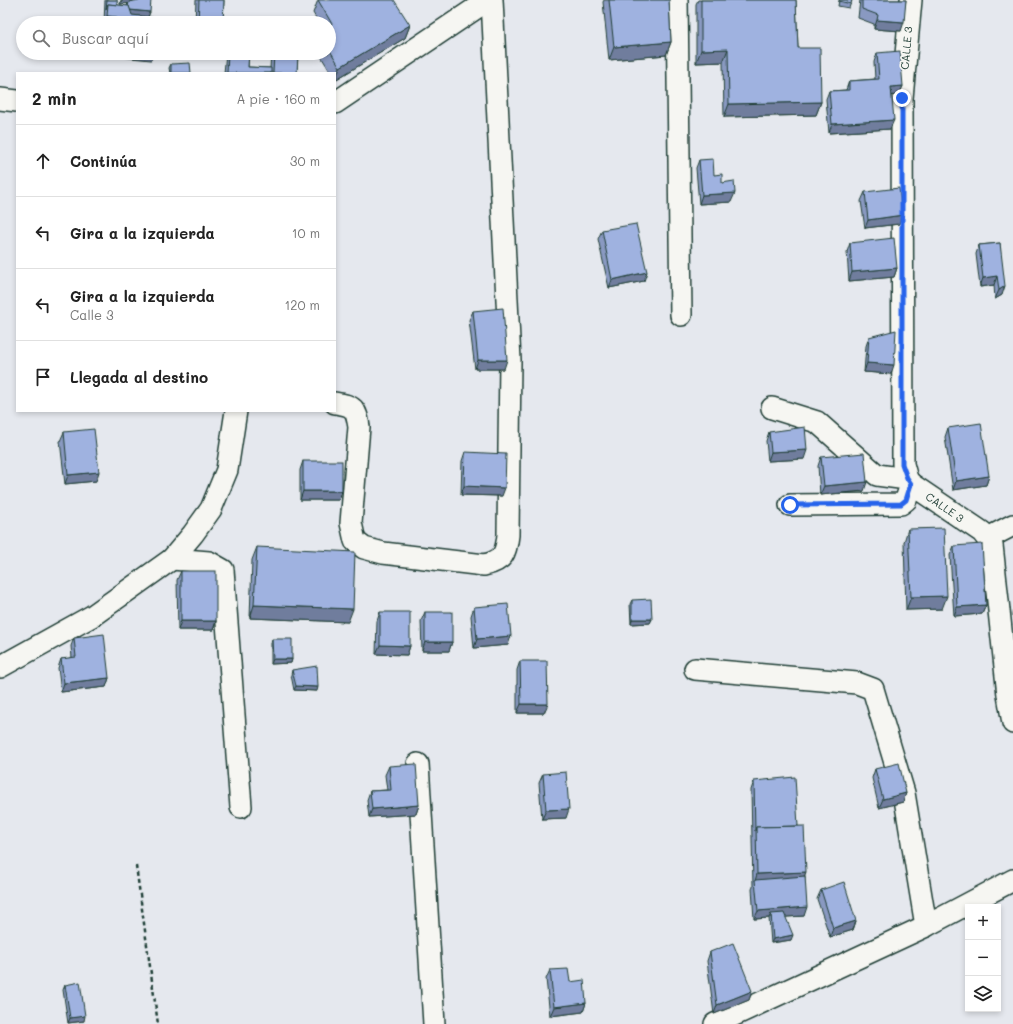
<!DOCTYPE html>
<html lang="es">
<head>
<meta charset="utf-8">
<style>
  :root { --surface:#fff; --page:#f6f6f6; --text:#222; --muted:#767676; --line:#e0e0e0 }
  body { margin:0; font-family:Mali,sans-serif; background:var(--page); color:var(--text) }
  .controls { position:absolute; right:12px; bottom:12px; display:grid; overflow:hidden; border-radius:0px; box-shadow:0 2px 6px #0003 }
  .controls button { width:36px; height:36px; display:grid; place-items:center; padding:0; border:0; border-bottom:1px solid var(--line); background:var(--surface); color:var(--text); font:20px sans-serif }
  .stop { position:absolute; width:12px; height:12px; margin:-9px; border:3px solid #2563eb; border-radius:50%; background:#fff }
  .stop.end { background:#2563eb; border-color:#fff; box-shadow:0 1px 4px #0008 }
  .list { margin:0; padding:0; list-style:none }
  h2 { display:flex; justify-content:space-between; align-items:center; height:52px; margin:0; padding:0 16px; font-size:17px }
  h2 small { font-size:13px; font-weight:400; color:var(--muted) }
  .list li { display:grid; grid-template-columns:26px 1fr auto; gap:12px; align-items:center; box-sizing:border-box; height:72px; padding:0 16px; border-top:1px solid var(--line) }
  .list b { display:block; font-size:15px; white-space:nowrap }
  .list p { margin:0; font-size:13px; white-space:nowrap; color:var(--muted) }
  .list em { font-size:13px; font-style:normal; color:var(--muted) }
  .icon { flex:none; width:22px; height:22px; fill:none; stroke:currentColor; stroke-width:2; stroke-linecap:round; stroke-linejoin:round }
  .map { position:relative; flex:none; width:1013px; height:1024px; overflow:hidden }
  .search { position:absolute; background:var(--surface); box-shadow:0 2px 6px #0003; left:16px; top:16px; width:320px; height:44px; display:flex; align-items:center; gap:10px; box-sizing:border-box; padding:0 14px; border-radius:22px; color:var(--muted); font-size:15px }
  .panel { position:absolute; background:var(--surface); box-shadow:0 2px 6px #0003; left:16px; top:72px; width:320px; height:340px; border-radius:0px }
  .map>svg:first-child { display:block }
</style>
</head>
<body>
<div class="map">
<svg width="1013" height="1024" viewBox="0 0 1013 1024">
  <rect width="100%" height="100%" fill="#e5e8ee"/>
  <filter id="ink" filterUnits="userSpaceOnUse"><feTurbulence type="fractalNoise" baseFrequency=".025" numOctaves="2"/><feDisplacementMap in="SourceGraphic" scale="8" xChannelSelector="R" yChannelSelector="G"/><feConvolveMatrix kernelMatrix="1 2 1 2 8 2 1 2 1" color-interpolation-filters="sRGB"/></filter>
  <g filter="url(#ink)">
    <g fill="none" stroke-linecap="round" stroke-linejoin="round">
      <!-- minor casing -->
      <g stroke="#1f3d34" stroke-width="24">
        <g id="minor">
          <path d="M677 0 681 315"/>
          <path d="M911 0 902 98 903 464 907 479 911 484 982 532 992 545 1008 695 1013 723"/>
          <path d="M0 99 17 101"/>
          <path d="M335 103 488 0"/>
          <path d="M335 403C354 406 356 408 359 427L351 523 355 541 364 548 383 553 484 565C503 561 506 554 508 535L510 360 492 0"/>
          <path d="M772 408 817 422 877 475 907 479"/>
          <path d="M790 505 901 504 906 500 911 484"/>
          <path d="M988 538 1013 525"/>
          <path d="M172 559 209 562 223 570 241 807"/>
          <path d="M0 667 92 616 172 559 193 534 211 509 227 470 236 411"/>
          <path d="M695 669 857 683 873 689 904 793 926 926"/>
          <path d="M418 764 434 1024"/>
          <path d="M715 1024 926 926 1013 880"/>
        </g>
      </g>
      <!-- path -->
      <path stroke="#1f3d34" stroke-width="2.5" stroke-dasharray="4 3" stroke-linecap="butt" d="M136 866 158 1024"/>
      <!-- minor -->
      <use href="#minor" stroke="#f6f6f2" stroke-width="21"/>
    </g>
    <!-- wall -->
    <g fill="#8999c1" stroke="#1f3d34">
      <path d="M105 0H117V5L127 6 128 3 120 4 121 0H133L132 2 150 12 148 17 157 23H104Z"/>
      <path d="M196 0H224L223 23H195Z"/>
      <path d="M318 0 410 25 405 38 335 80V73H331L319 53H329V23H319L313 13Z"/>
      <path d="M604 0H669L671 42 666 55 609 60 603 2Z"/>
      <path d="M698 0H796L798 48 821 102 816 115 724 117 723 62 696 63V4Z"/>
      <path d="M839 0H852L849 8 838 6Z"/>
      <path d="M860 0H906L901 31 874 29V24L858 18Z"/>
      <path d="M226 53H249L248 67 270 68 271 53H298L297 73H224Z"/>
      <path d="M877 53 903 86 899 95H892L890 129 829 133 826 99 829 91 846 90 849 81 875 79 874 62Z"/>
      <path d="M171 64 191 73H170L169 68Z"/>
      <path d="M699 160 714 175 731 202 699 204 696 168Z"/>
      <path d="M865 192 899 224 865 228 861 201Z"/>
      <path d="M602 230 644 281 609 288 598 239Z"/>
      <path d="M850 243 897 268 894 277 849 281 847 252Z"/>
      <path d="M1000 243 1002 295 995 299 994 285 980 287 976 254 979 245Z"/>
      <path d="M473 311 504 369H475L469 320Z"/>
      <path d="M869 337 891 374 864 372 866 346Z"/>
      <path d="M948 428 989 476 986 485 953 490 945 437Z"/>
      <path d="M64 432 96 481 65 484 60 441Z"/>
      <path d="M769 432 804 459 768 461 766 441Z"/>
      <path d="M465 452 502 496 461 495 462 461Z"/>
      <path d="M821 457 864 491 820 495 818 466Z"/>
      <path d="M303 461 339 500H300V470Z"/>
      <path d="M908 529 942 609 906 610 904 542Z"/>
      <path d="M954 546 986 605 982 614 954 616 950 555Z"/>
      <path d="M257 547 348 622 250 618 252 560Z"/>
      <path d="M181 571 216 621 213 630H178L177 580Z"/>
      <path d="M632 600 652 619 650 623 631 624 630 604Z"/>
      <path d="M474 607 508 645 474 648 471 616Z"/>
      <path d="M380 612 410 646 407 655 376 654 377 621Z"/>
      <path d="M425 612 452 642 449 651H422L421 621Z"/>
      <path d="M74 638 109 678 106 687 61 692 58 668 61 659 72 658 71 646Z"/>
      <path d="M272 639 292 659 291 663 271 664V643Z"/>
      <path d="M520 661 544 713H517V670Z"/>
      <path d="M292 670 317 691 294 690 291 675Z"/>
      <path d="M389 766 419 805 416 814 369 817 367 800 370 791 387 790 385 775Z"/>
      <path d="M875 769 906 793 903 802 879 808 872 778Z"/>
      <path d="M543 774 566 818 542 819 539 783Z"/>
      <path d="M754 781 798 826 805 876 804 916 785 917 791 940 771 943 769 918 754 919 752 889 753 887 751 790Z"/>
      <path d="M821 890 856 921 853 930 830 937 817 899Z"/>
      <path d="M710 952 752 991 749 1000 714 1014 707 961Z"/>
      <path d="M550 970 570 982 586 1003 583 1012 550 1016 546 979Z"/>
      <path d="M65 985 84 1021 68 1023 63 990Z"/>
    </g>
    <!-- shaded-wall -->
    <g fill="#6f7d9d" stroke="#1f3d34">
      <path d="M122 0H133L132 3 120 4Z"/>
      <path d="M128 10 150 12 148 17 126 15Z"/>
      <path d="M107 16 117 17 115 23H104Z"/>
      <path d="M877 20 904 22 901 31 874 29Z"/>
      <path d="M410 25 405 38 335 80 340 67Z"/>
      <path d="M671 42 666 55 609 60 614 47Z"/>
      <path d="M728 49 723 62 696 63 701 50Z"/>
      <path d="M112 53H154L151 60 111 56Z"/>
      <path d="M903 86 899 95 888 96 891 87Z"/>
      <path d="M821 102 816 115 724 117 729 104Z"/>
      <path d="M894 120 890 129 829 133 832 124Z"/>
      <path d="M735 193 731 202 699 204 702 195Z"/>
      <path d="M903 215 899 224 865 228 868 220Z"/>
      <path d="M897 268 894 277 849 281 852 272Z"/>
      <path d="M647 272 644 281 609 288 612 280Z"/>
      <path d="M997 276 994 285 980 287 983 278Z"/>
      <path d="M1005 286 1002 295 995 299 999 290Z"/>
      <path d="M478 360H507L504 369H475Z"/>
      <path d="M867 363 894 365 891 374 864 372Z"/>
      <path d="M807 450 804 459 768 461 771 452Z"/>
      <path d="M99 472 96 481 65 484 68 475Z"/>
      <path d="M989 476 986 485 953 490 956 481Z"/>
      <path d="M867 482 864 491 820 495 824 486Z"/>
      <path d="M464 486 505 488 502 496 461 495Z"/>
      <path d="M303 491H342L339 500H300Z"/>
      <path d="M947 596 942 609 906 610 911 597Z"/>
      <path d="M254 605 353 609 348 622 250 618Z"/>
      <path d="M986 605 982 614 954 616 957 607Z"/>
      <path d="M632 619H652L650 623 631 624Z"/>
      <path d="M181 621H216L213 630H178Z"/>
      <path d="M511 636 508 645 474 648 477 639Z"/>
      <path d="M425 642H452L449 651H422Z"/>
      <path d="M380 645 410 646 407 655 376 654Z"/>
      <path d="M273 659H292L291 663 271 664Z"/>
      <path d="M109 678 106 687 61 692 64 683Z"/>
      <path d="M296 686 318 687 317 691 294 690Z"/>
      <path d="M521 704H548L544 713H517Z"/>
      <path d="M906 793 903 802 879 808 883 799Z"/>
      <path d="M419 805 416 814 369 817 372 809Z"/>
      <path d="M569 809 566 818 542 819 546 810Z"/>
      <path d="M806 872 801 885 755 881 757 874Z"/>
      <path d="M807 907 804 916 771 918V914L769 918 754 919 758 911Z"/>
      <path d="M856 921 853 930 830 937 833 928Z"/>
      <path d="M793 935 791 940 771 943 773 939Z"/>
      <path d="M752 991 749 1000 714 1014 717 1005Z"/>
      <path d="M586 1003 583 1012 550 1016 554 1007Z"/>
      <path d="M85 1016 84 1021 68 1023 70 1018Z"/>
    </g>
    <!-- building -->
    <g fill="#9fb2e0" stroke="#1f3d34">
      <path d="M107 0H117V5L108 4 106 9Z"/>
      <path d="M139 0H151L150 12 130 10 129 6H128L129 2Z"/>
      <path d="M199 0H224L223 23H198Z"/>
      <path d="M318 0H394L410 25 340 67 329 49V26L332 24Z"/>
      <path d="M609 0H669L671 42 614 47Z"/>
      <path d="M701 0H796L798 48H820L821 102 729 104 728 49 701 50Z"/>
      <path d="M840 0H852L851 4 839 1Z"/>
      <path d="M862 0H906L904 22 877 20 878 15 862 9Z"/>
      <path d="M108 4 129 6 132 15 157 18V23H117V17L107 16Z"/>
      <path d="M900 51 903 86 891 87 894 120 832 124 829 91 849 90V81L879 79 877 53Z"/>
      <path d="M228 53H249L248 67 271 68V73H227Z"/>
      <path d="M274 53H298L297 73H273Z"/>
      <path d="M190 63 191 73H171V64Z"/>
      <path d="M713 159 714 175 722 174V183L734 181 735 193 702 195 699 160Z"/>
      <path d="M899 188 903 215 868 220 865 192Z"/>
      <path d="M636 224 647 272 612 280 602 230Z"/>
      <path d="M894 238 897 268 852 272 850 243Z"/>
      <path d="M1000 243 1005 286 999 290 997 276 983 278 979 245Z"/>
      <path d="M503 308 507 360H478L473 311Z"/>
      <path d="M896 330 894 365 867 363 869 337Z"/>
      <path d="M981 423 989 476 956 481 948 428Z"/>
      <path d="M805 427 807 450 771 452 769 432Z"/>
      <path d="M94 429 99 472 68 475 64 432Z"/>
      <path d="M465 452 506 454 505 488 464 486Z"/>
      <path d="M864 453 867 482 824 486 821 457Z"/>
      <rect x="303" y="461" width="39" height="30"/>
      <path d="M944 528 947 596 911 597 908 529Z"/>
      <path d="M982 544 986 605 957 607 954 546Z"/>
      <path d="M257 547 355 552 353 609 254 605Z"/>
      <rect x="181" y="571" width="35" height="50"/>
      <path d="M651 599 652 619H632V600Z"/>
      <path d="M508 604 511 636 477 639 474 607Z"/>
      <path d="M380 612H410V646L380 645Z"/>
      <rect x="425" y="612" width="27" height="30"/>
      <path d="M104 634 109 678 64 683 61 659 76 657 74 638Z"/>
      <path d="M272 639H292V659H273Z"/>
      <path d="M520 661H547L548 704H521Z"/>
      <path d="M317 666 318 687 296 686 292 670Z"/>
      <path d="M899 763 906 793 883 799 875 769Z"/>
      <path d="M416 764 419 805 372 809 370 791 391 790 389 766Z"/>
      <path d="M566 772 569 809 546 810 543 774Z"/>
      <path d="M795 777 798 826 756 827 755 831 754 781Z"/>
      <path d="M804 826 806 872 757 874 756 827Z"/>
      <path d="M805 876 807 907 758 911 755 880Z"/>
      <path d="M844 882 856 921 833 928 821 890Z"/>
      <path d="M784 913 793 935 773 939 771 914Z"/>
      <path d="M733 943 752 991 717 1005 710 952Z"/>
      <path d="M568 969 570 982 584 980 586 1003 554 1007 550 970Z"/>
      <path d="M80 982 85 1016 70 1018 65 985Z"/>
    </g>
  </g>
  <g fill="none" stroke-linecap="round" stroke-linejoin="round" filter="url(#ink)">
    <!-- route -->
    <path stroke="#2563eb" stroke-width="5" d="M790 505 901 504 906 500 911 484 907 478 902 464V98"/>
  </g>
  <g text-anchor="middle" dominant-baseline="central" stroke-width="3.5" stroke-linejoin="round" paint-order="stroke">
    <!-- street labels -->
    <g font-size="11" fill="#1f3d34" stroke="#f6f6f2">
      <text transform="translate(906 48) rotate(-85)">CALLE 3</text>
      <text transform="translate(945 507) rotate(34)">CALLE 3</text>
    </g>
  </g>
</svg>
<div class="controls">
<button>+</button>
<button>−</button>
<button><svg class="icon" aria-label="layers" viewBox="0 0 24 24"><path d="M12 4l9 5-9 5-9-5zM3 14l9 5 9-5"/></svg></button>
</div>
<div class="stop" style="left:790px;top:505px"></div>
<div class="stop end" style="left:902px;top:98px"></div>
<div class="search"><svg class="icon" aria-label="search" viewBox="0 0 24 24"><circle cx="10" cy="10" r="6"/><path d="M15 15l6 6"/></svg>Buscar aquí</div>
<section class="panel">
<h2>2 min<small>A pie · 160 m</small></h2>
<ul class="list">
<li><svg class="icon" aria-label="ahead" viewBox="0 0 24 24"><path d="M12 20V5M6 11l6-6 6 6"/></svg><div><b>Continúa</b></div><em>30 m</em></li>
<li><svg class="icon" aria-label="left" viewBox="0 0 24 24"><path d="M17 20v-9H6M10 6l-5 5 5 5"/></svg><div><b>Gira a la izquierda</b></div><em>10 m</em></li>
<li><svg class="icon" aria-label="left" viewBox="0 0 24 24"><path d="M17 20v-9H6M10 6l-5 5 5 5"/></svg><div><b>Gira a la izquierda</b><p>Calle 3</p></div><em>120 m</em></li>
<li><svg class="icon" aria-label="arrive" viewBox="0 0 24 24"><path d="M6 21V4h12l-3 4 3 4H6"/></svg><div><b>Llegada al destino</b></div></li>
</ul>
</section>
</div>
</body>
</html>
